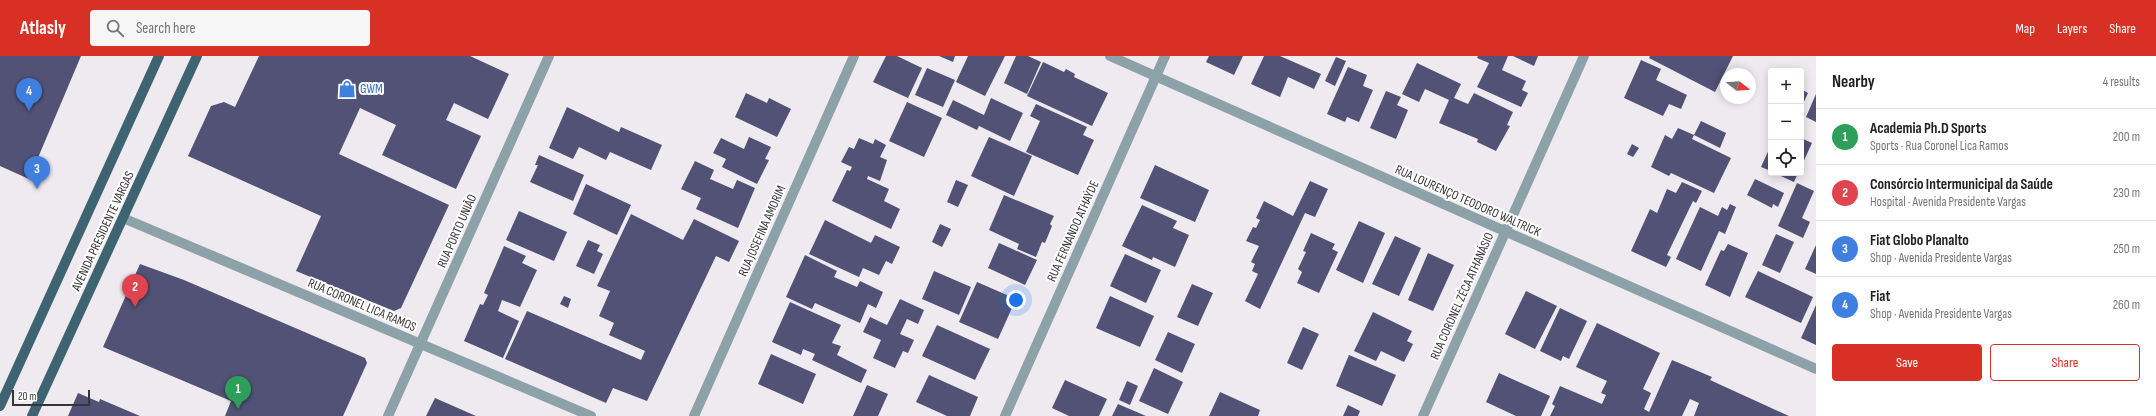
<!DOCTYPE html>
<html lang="en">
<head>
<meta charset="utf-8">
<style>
  :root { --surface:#fff; --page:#f6f6f6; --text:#202124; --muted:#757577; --line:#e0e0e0; --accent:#d93025 }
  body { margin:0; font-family:"Sofia Sans Condensed",sans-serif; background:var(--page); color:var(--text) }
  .controls { position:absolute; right:12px; top:12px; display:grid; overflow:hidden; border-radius:4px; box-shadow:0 2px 10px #0003 }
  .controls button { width:36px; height:36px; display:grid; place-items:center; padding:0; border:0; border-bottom:1px solid var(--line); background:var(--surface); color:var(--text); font:20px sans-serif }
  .compass { position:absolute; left:1720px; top:12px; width:36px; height:36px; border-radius:50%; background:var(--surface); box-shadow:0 2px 10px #0003; rotate:107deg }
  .scale { position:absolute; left:12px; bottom:10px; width:78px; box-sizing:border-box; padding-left:4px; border:2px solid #353436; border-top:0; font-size:11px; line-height:14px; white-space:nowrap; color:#353436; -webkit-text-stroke:3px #fff; paint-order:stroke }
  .you { position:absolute; left:1016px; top:244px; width:14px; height:14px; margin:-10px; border:3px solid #fff; border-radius:50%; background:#1a73e8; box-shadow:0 0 0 6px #1a73e833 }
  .badge { display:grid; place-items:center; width:26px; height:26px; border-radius:50%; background:var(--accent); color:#fff; font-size:13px; font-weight:700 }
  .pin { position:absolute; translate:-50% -33px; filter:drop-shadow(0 1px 2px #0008) }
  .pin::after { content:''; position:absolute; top:21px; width:14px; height:12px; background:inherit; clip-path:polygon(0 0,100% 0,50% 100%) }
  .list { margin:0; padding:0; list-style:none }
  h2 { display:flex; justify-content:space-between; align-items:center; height:52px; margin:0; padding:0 16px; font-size:17px }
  h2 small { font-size:13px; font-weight:400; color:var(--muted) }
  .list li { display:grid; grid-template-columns:26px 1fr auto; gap:12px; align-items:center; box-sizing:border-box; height:56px; padding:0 16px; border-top:1px solid var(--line) }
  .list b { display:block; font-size:15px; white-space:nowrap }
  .list p { margin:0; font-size:13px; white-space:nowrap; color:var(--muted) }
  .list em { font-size:13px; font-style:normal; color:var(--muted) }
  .actions { display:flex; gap:8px; padding:12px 16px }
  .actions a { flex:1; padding:9px 0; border:1px solid var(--accent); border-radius:4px; text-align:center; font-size:14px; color:var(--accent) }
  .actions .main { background:var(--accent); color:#fff }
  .icon { flex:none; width:22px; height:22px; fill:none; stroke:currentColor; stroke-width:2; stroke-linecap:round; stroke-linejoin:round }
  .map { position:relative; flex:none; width:1816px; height:360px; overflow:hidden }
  header { display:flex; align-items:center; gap:24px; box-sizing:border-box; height:56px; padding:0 20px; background:var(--accent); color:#fff }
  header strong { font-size:19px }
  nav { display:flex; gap:22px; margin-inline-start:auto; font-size:14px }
  .search { width:280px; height:36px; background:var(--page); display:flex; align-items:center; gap:10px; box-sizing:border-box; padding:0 14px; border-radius:4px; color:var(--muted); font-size:15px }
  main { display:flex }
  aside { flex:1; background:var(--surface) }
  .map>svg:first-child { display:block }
</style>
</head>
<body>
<header>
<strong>Atlasly</strong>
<div class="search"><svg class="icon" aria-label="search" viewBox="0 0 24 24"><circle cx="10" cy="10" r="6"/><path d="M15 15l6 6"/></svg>Search here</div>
<nav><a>Map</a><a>Layers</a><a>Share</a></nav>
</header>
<main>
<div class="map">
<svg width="1816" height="360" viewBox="0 0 1816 360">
  <rect width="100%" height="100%" fill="#eeeaf0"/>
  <!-- building -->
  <g fill="#515275">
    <path d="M0 0H81L29 123 0 110Z"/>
    <path d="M259 0H470L509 18 488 63 454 47 446 64 481 80 456 133 382 99 396 69 360 52 339 98 449 149 401 252 394 255 296 215 321 160 188 100 211 50 224 46 235 51Z"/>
    <path d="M886 0H897L922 12 908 42 873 26Z"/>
    <path d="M939 0H955L953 6Z"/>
    <path d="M968 0H1005L985 40 956 26Z"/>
    <path d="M1016 0H1028L1041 6 1027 38 1004 27Z"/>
    <path d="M1209 0H1243L1234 19 1206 6Z"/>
    <path d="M1264 0H1280L1321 18 1314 33 1288 21 1280 41 1251 28Z"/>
    <path d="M1478 0H1508L1502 14 1526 25 1522 34 1528 37 1521 51 1477 31 1489 7 1477 2Z"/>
    <path d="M1513 0H1538L1534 10Z"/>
    <path d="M1650 0H1733L1715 36 1649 2Z"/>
    <path d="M1336 1 1346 5 1335 30 1325 25Z"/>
    <path d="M1641 4 1661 13 1656 24 1687 39 1681 53 1669 48 1663 60 1624 42Z"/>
    <path d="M1043 6 1064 16 1066 13 1075 18 1074 21 1108 37 1092 70 1027 40Z"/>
    <path d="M1417 7 1461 28 1454 42 1468 48 1474 37 1513 56 1507 69 1510 70 1496 95 1477 86 1478 83 1439 67 1449 44 1425 33 1419 46 1402 38Z"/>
    <path d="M1348 11 1367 19 1363 30 1373 34 1359 66 1347 61 1345 66 1327 58Z"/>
    <path d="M927 12 955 24 943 51 915 39Z"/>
    <path d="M1801 33 1808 37 1801 52Z"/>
    <path d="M1386 35 1401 41 1397 49 1408 54 1396 83 1370 72Z"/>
    <path d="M746 37 767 47 769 42 791 53 777 81 735 61Z"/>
    <path d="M1816 38V66L1806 61Z"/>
    <path d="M991 42 1023 57 1010 85 979 70 977 74 946 59 953 44 984 59Z"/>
    <path d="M907 46 942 62 924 101 889 85Z"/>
    <path d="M1036 48 1087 71 1083 79 1094 84 1078 119 1026 96 1040 65 1030 60Z"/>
    <path d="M567 51 619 76 621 71 662 89 651 114 610 96 606 104 579 91 573 103 549 92Z"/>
    <path d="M1701 65 1726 77 1720 92 1694 79Z"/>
    <path d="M1678 72 1694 79 1692 83 1731 102 1714 137 1671 117 1669 120 1651 111 1665 79 1672 83Z"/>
    <path d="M749 81 771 91 765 103 769 104 757 128 722 111 726 103 713 97 721 82 744 93Z"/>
    <path d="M989 81 1032 100 1014 140 971 120Z"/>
    <path d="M859 82 873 88 875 83 886 89 880 101 887 104 880 125 868 120 867 123 889 133 884 145 900 153 891 173 832 145 847 114 850 115 852 111 841 106 849 91 854 93Z"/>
    <path d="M1801 82 1812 87 1801 111Z"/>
    <path d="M1632 88 1639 92 1633 101 1627 98Z"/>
    <path d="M1771 89V115L1761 111Z"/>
    <path d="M539 99 584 119 573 145 530 126 538 109H535Z"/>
    <path d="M695 105 714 114 710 123 733 133 737 124 755 132 738 172 696 153 701 142 681 133Z"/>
    <path d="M1155 109 1209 134 1195 166 1140 142Z"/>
    <path d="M1774 117H1798L1794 126Z"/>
    <path d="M1755 123 1784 137 1778 151 1773 148 1772 152 1747 139Z"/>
    <path d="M956 124 968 129 958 151 947 146Z"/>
    <path d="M1310 125 1328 133 1315 161 1305 157 1260 253 1245 245 1258 218 1252 215 1255 208 1251 206 1259 190 1246 185 1253 171 1256 172 1260 164 1256 162 1264 145 1293 160Z"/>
    <path d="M1682 126 1702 135 1696 147 1693 145 1667 199 1671 201 1666 211 1631 195 1650 153 1657 157 1667 133 1676 137Z"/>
    <path d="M1797 127 1814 135 1802 162 1810 166 1803 182 1778 170Z"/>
    <path d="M586 128 631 149 617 179 573 158Z"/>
    <path d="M1004 139 1054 160 1050 168 1052 170 1045 187 1042 186 1036 201 1017 193 1019 188 989 174Z"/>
    <path d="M1730 148 1736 151 1725 178 1719 175 1701 215 1676 203 1700 151 1718 160 1722 151 1727 154Z"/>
    <path d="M1142 149 1177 165 1173 172 1189 179 1175 211 1153 201 1152 204 1122 190Z"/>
    <path d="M519 155 567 176 554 205 506 184Z"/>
    <path d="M631 158 683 184 694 163 739 185 729 206 716 200 647 345 613 332 606 347 505 303 527 255 641 304 645 295 609 279 614 267 599 260 610 235 597 230Z"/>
    <path d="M825 164 871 187 875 179 900 191 892 208 886 205 879 219 863 212 859 221 809 198Z"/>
    <path d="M1359 165 1385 177 1363 227 1336 214Z"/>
    <path d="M940 168 951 173 942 191 932 186Z"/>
    <path d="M1311 177 1335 188 1332 193 1338 196 1319 237 1297 227 1302 216 1298 213 1306 196 1303 195Z"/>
    <path d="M1776 178 1794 186 1780 217 1762 209Z"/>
    <path d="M1395 180 1421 192 1399 240 1372 228Z"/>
    <path d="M588 184 600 189 597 195 603 198 594 218 576 210Z"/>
    <path d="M999 187 1037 204 1025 229 988 212Z"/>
    <path d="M1728 188 1748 197 1730 241 1705 229 1721 194 1724 195Z"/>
    <path d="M1816 189V218L1805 213Z"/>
    <path d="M504 190 526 200 522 207 537 214 520 251 502 244 498 255 519 265 503 302 464 285 480 248 483 249 488 239 484 237Z"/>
    <path d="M1428 197 1454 209 1433 255 1408 244Z"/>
    <path d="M1125 198 1161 214 1146 247 1110 230Z"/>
    <path d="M805 199 837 215 834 221 857 231 860 225 883 236 876 252 868 248 860 267 815 247 812 253 786 241Z"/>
    <path d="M140 208 184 224 365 302 367 307 343 360H225L231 345 103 291Z"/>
    <path d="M934 215 971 231 959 259 922 243Z"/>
    <path d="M1758 215 1813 241 1801 267 1745 241Z"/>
    <path d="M977 226 1016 243 998 283 959 266Z"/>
    <path d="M1192 228 1213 237 1198 270 1177 261Z"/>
    <path d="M1526 235 1557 250 1535 293 1505 278Z"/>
    <path d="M564 240 571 243 568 252 560 248Z"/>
    <path d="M1110 240 1154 260 1140 291 1096 272Z"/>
    <path d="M900 243 924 254 918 268 907 263 900 278 914 284 908 297 903 295 895 312 873 302 881 284 863 276 870 261 887 269Z"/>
    <path d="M790 246 841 269 832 287 841 290 837 299 867 314 861 327 812 304 815 298 803 293 801 299 772 286Z"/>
    <path d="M1816 249V289L1801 282Z"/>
    <path d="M1560 252 1587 265 1569 303 1563 300 1561 305 1540 295Z"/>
    <path d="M1373 256 1412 275 1407 285 1413 288 1404 306 1381 295 1376 305 1354 295Z"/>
    <path d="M1597 267 1660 297 1643 333 1651 337 1644 353 1649 356 1672 304 1712 321 1710 324 1789 360H1694L1699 347 1690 343 1682 360H1550L1555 350 1552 348 1560 330 1602 348 1606 339 1601 337 1607 325 1576 311Z"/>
    <path d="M937 269 990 293 975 324 922 300Z"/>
    <path d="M1303 271 1319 278 1302 314 1287 307Z"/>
    <path d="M1168 276 1195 288 1182 317 1155 304Z"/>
    <path d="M771 298 816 318 803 348 758 328Z"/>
    <path d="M1349 299 1396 319 1382 350 1336 330Z"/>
    <path d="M1154 312 1183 326 1168 358 1139 345Z"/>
    <path d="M1499 317 1550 340 1541 360H1516L1486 346Z"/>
    <path d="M929 319 978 341 970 360H947L916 346Z"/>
    <path d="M1065 324 1107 343 1099 360H1069L1052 352Z"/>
    <path d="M1127 325 1138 330 1130 349 1119 344Z"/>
    <path d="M867 329 888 338 878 360H853Z"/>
    <path d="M1220 336 1260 354 1258 360H1209Z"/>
    <path d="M78 337 99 346 100 343 140 360H68Z"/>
    <path d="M435 342 476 360H426Z"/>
    <path d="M1118 348 1146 360H1112Z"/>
    <path d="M1348 349 1360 355 1358 360H1343Z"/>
  </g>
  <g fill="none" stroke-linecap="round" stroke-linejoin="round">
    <!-- minor -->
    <g stroke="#8da1a9" stroke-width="10">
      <path d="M1110 0 1816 313"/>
      <path d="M123 162 591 360"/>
      <path d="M388 360 549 0"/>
      <path d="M694 360 854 0"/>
      <path d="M1005 360 1165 0"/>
      <path d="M1423 360 1584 0"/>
    </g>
    <!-- major -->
    <g stroke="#3e6371" stroke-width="10">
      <path d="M0 350 159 0"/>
      <path d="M32 360 197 0"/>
    </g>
  </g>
  <!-- icons -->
  <defs>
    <g id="shop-bare" transform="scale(1.38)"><path d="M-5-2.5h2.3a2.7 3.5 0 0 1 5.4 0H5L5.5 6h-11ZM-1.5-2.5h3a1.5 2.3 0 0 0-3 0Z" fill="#3f7fe0" stroke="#fff" stroke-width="2.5" paint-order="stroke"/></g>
  </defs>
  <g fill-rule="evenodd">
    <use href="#shop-bare" x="347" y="33"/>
  </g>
  <g text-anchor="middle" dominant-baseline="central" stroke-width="4" stroke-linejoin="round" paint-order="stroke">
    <!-- shop labels -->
    <g font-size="13" fill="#366cbe" stroke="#fff" text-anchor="start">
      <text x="360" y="33">GWM</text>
    </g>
    <!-- street labels -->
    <g font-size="13" fill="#353436" stroke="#fff">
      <text transform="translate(1468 145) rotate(24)">RUA LOURENÇO TEODORO WALTRICK</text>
      <text transform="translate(103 175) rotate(-65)">AVENIDA PRESIDENTE VARGAS</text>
      <text transform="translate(457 175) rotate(-66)">RUA PORTO UNIÃO</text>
      <text transform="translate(762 175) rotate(-66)">RUA JOSEFINA AMORIM</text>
      <text transform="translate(1073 175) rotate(-66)">RUA FERNANDO ATHAÝDE</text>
      <text transform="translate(1462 240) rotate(-66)">RUA CORONEL ZÉCA ATHANÁSIO</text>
      <text transform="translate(362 249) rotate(23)">RUA CORONEL LICA RAMOS</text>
    </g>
  </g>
</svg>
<div class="controls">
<button>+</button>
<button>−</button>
<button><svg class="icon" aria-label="locate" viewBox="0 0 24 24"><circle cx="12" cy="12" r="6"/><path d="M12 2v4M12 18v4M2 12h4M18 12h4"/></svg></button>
</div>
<svg class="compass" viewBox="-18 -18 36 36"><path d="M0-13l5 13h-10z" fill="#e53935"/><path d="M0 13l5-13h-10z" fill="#757577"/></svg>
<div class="scale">20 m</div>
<div class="you"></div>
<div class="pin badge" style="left:238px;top:353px;background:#2e9e5b">1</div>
<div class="pin badge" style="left:135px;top:251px;background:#e0444e">2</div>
<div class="pin badge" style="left:37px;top:133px;background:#3f7fe0">3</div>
<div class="pin badge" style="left:29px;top:55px;background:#3f7fe0">4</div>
</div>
<aside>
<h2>Nearby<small>4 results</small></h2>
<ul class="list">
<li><span class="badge" style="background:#2e9e5b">1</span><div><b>Academia Ph.D Sports</b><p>Sports · Rua Coronel Lica Ramos</p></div><em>200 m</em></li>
<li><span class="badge" style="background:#e0444e">2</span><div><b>Consórcio Intermunicipal da Saúde</b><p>Hospital · Avenida Presidente Vargas</p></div><em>230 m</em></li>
<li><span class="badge" style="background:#3f7fe0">3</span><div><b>Fiat Globo Planalto</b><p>Shop · Avenida Presidente Vargas</p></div><em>250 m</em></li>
<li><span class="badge" style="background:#3f7fe0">4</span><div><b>Fiat</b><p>Shop · Avenida Presidente Vargas</p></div><em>260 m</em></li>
</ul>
<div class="actions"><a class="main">Save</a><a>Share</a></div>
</aside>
</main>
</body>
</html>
